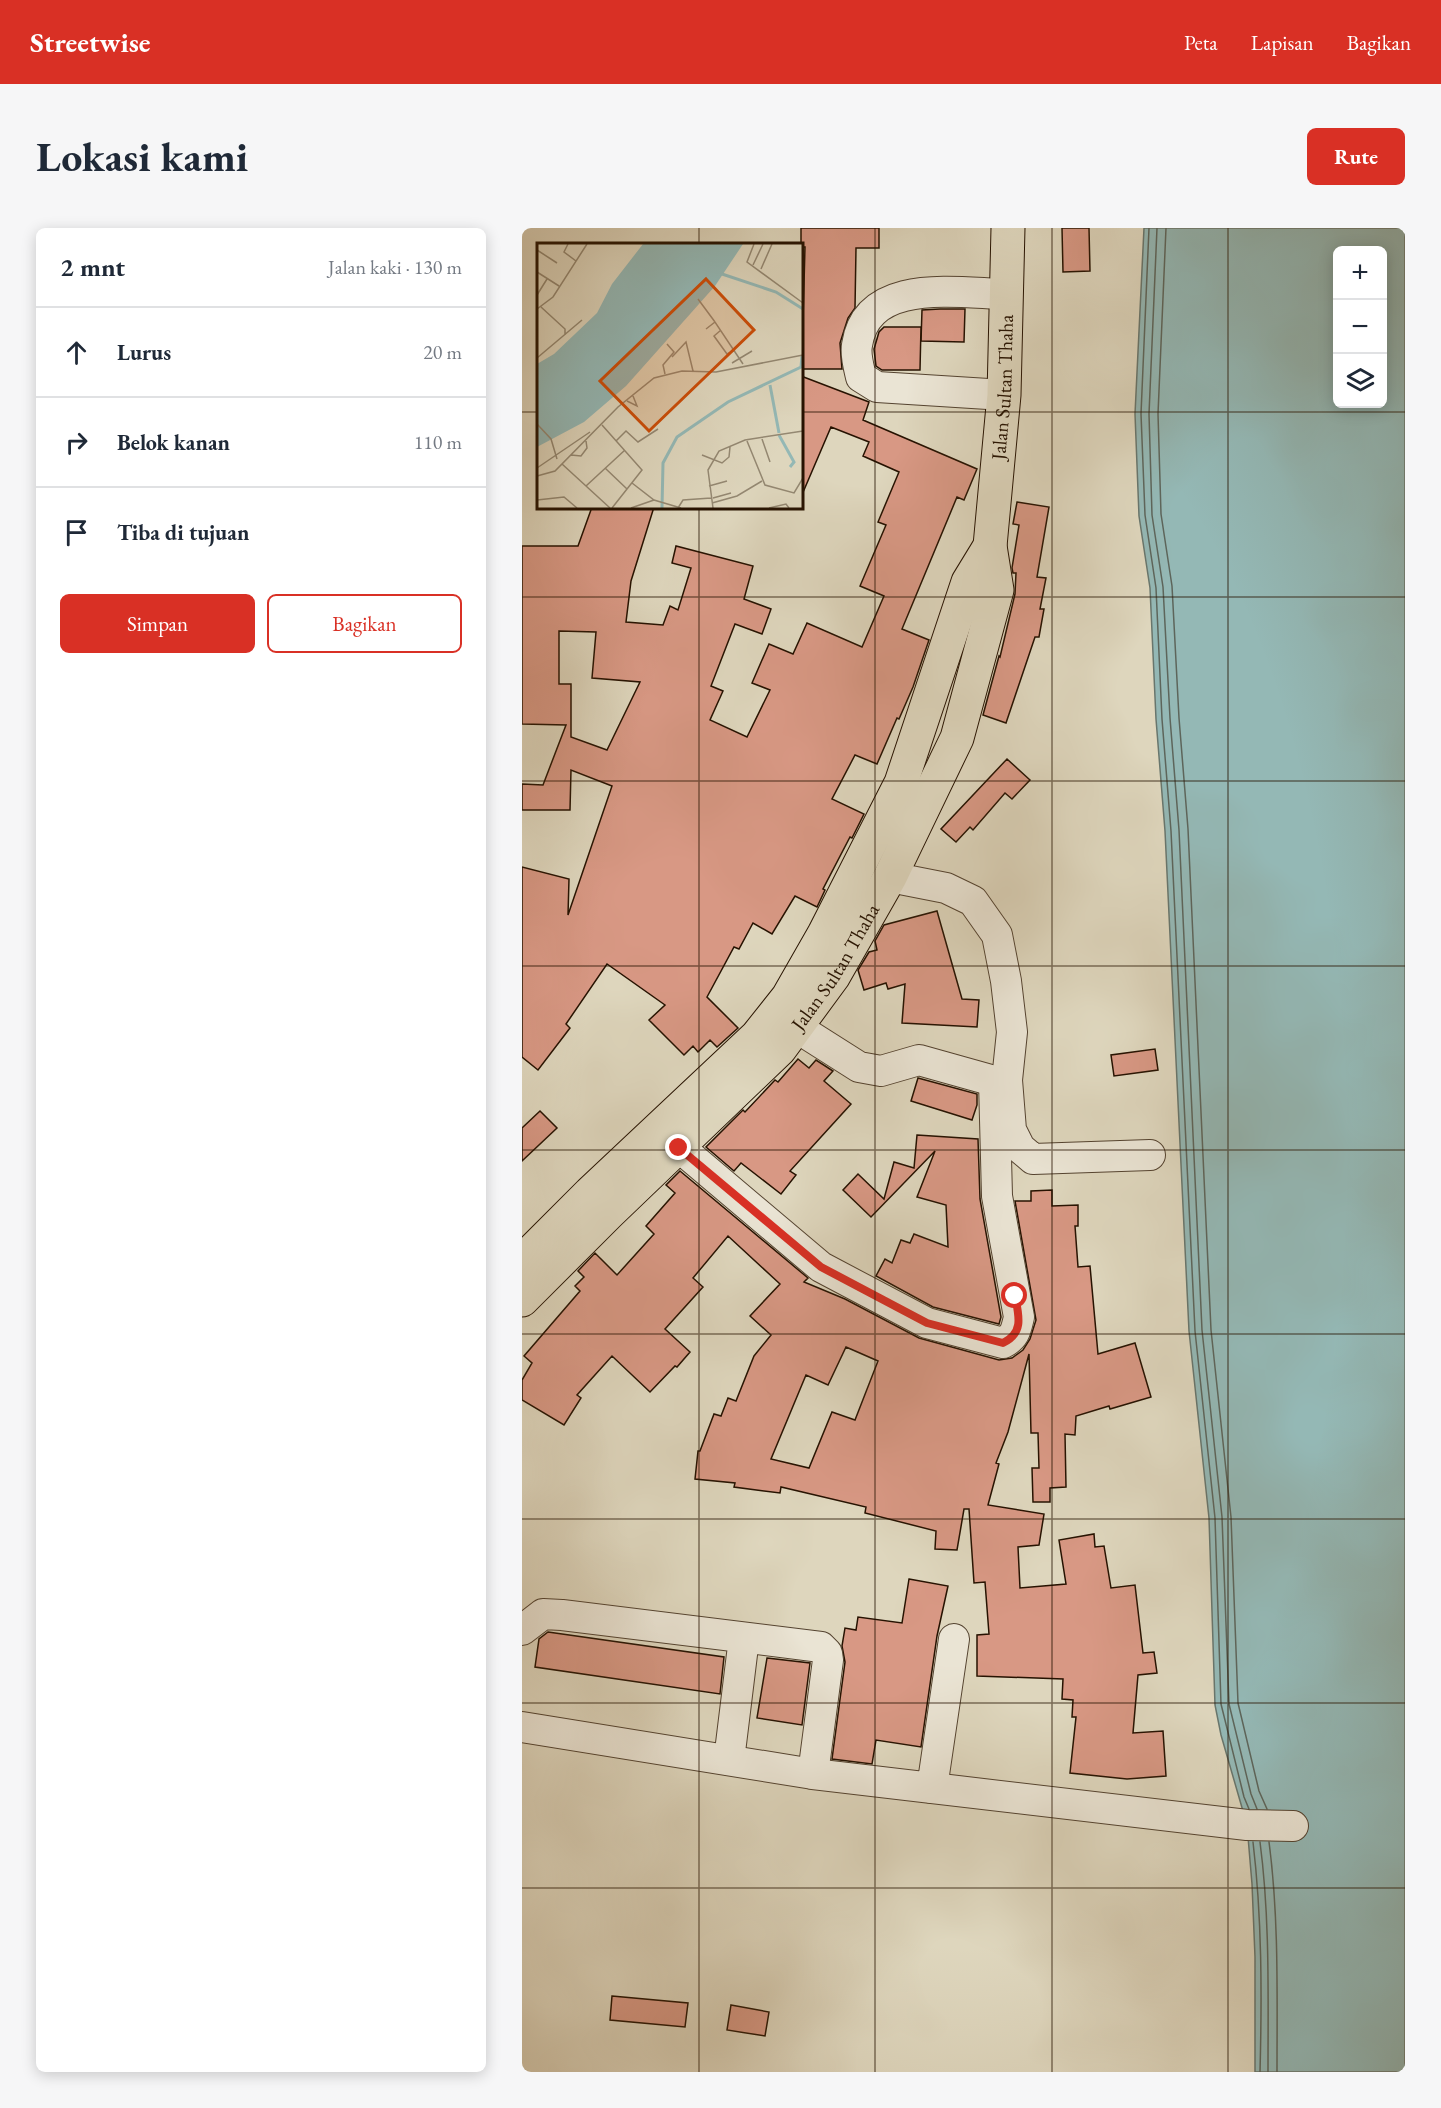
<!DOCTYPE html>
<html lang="id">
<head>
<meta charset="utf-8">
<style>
  :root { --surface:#fff; --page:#f6f6f7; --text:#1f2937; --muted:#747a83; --line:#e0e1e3; --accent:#d93025 }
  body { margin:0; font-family:"EB Garamond",serif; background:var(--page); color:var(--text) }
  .controls { position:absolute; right:18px; top:18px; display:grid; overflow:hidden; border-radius:9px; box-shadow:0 3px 15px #0003 }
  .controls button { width:54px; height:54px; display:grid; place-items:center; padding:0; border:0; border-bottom:2px solid var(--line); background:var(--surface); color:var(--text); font:30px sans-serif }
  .stop { position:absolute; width:18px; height:18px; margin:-14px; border:4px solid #d93025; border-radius:50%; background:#fff }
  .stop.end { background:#d93025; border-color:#fff; box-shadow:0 2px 6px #0008 }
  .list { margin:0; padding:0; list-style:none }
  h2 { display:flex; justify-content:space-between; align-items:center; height:78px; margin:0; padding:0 24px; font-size:26px }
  h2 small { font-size:20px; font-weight:400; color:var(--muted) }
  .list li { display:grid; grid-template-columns:39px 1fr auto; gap:18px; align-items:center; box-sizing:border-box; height:90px; padding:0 24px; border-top:2px solid var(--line) }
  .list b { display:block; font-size:22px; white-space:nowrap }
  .list em { font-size:20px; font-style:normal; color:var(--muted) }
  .actions { display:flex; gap:12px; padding:18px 24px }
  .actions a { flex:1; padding:14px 0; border:2px solid var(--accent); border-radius:9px; text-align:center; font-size:21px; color:var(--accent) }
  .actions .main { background:var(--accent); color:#fff }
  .icon { flex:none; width:33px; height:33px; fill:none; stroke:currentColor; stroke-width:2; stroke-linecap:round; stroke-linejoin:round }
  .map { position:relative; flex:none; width:883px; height:1844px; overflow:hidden; border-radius:9px }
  header { display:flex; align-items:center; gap:36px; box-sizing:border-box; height:84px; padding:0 30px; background:var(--accent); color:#fff }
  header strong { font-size:28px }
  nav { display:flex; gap:33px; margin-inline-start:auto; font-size:21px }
  .intro { display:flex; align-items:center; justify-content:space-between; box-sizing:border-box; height:144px; padding:0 36px }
  h1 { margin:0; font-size:42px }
  .button { padding:15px 27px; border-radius:9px; background:var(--accent); color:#fff; font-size:21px; font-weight:700 }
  main { display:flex; gap:36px; padding:0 36px }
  aside { flex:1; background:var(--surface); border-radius:9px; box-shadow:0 3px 15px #0003 }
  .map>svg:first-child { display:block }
</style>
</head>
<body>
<header>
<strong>Streetwise</strong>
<nav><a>Peta</a><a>Lapisan</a><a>Bagikan</a></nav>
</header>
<div class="intro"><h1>Lokasi kami</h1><a class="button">Rute</a></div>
<main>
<aside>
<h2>2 mnt<small>Jalan kaki · 130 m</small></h2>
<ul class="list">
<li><svg class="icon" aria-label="ahead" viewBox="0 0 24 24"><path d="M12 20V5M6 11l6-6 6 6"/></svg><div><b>Lurus</b></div><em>20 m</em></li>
<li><svg class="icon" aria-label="right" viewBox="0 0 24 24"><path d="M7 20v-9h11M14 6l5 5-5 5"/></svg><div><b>Belok kanan</b></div><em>110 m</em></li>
<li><svg class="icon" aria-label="arrive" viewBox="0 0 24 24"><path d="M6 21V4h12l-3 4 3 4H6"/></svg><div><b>Tiba di tujuan</b></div></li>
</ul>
<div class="actions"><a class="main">Simpan</a><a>Bagikan</a></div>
</aside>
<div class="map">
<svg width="883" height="1844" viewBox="0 0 883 1844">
  <rect width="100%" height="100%" fill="#ded6bd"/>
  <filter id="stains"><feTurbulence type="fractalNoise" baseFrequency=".00333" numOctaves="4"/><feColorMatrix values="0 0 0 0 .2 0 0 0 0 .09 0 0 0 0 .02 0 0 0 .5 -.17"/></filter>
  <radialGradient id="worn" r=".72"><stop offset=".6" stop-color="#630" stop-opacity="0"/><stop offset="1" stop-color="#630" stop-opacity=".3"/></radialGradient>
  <!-- water -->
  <path fill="#94b8b5" stroke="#68766d" stroke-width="1.5" fill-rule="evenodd" d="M622 0H883V1844H733V1729L730 1656 725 1597 699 1507 693 1477 687 1290 667 1103 643 603 634 491 628 360 617 288 613 186ZM816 22H860V176H816Z"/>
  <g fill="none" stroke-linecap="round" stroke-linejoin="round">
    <!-- shore -->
    <g stroke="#5d655b" stroke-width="1.5">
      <path d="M627 0 619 186 623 287 634 360 640 491 649 603 673 1103 693 1290 699 1476 722 1569 727 1581"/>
      <path d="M635 0 627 186 630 287 641 359 648 490 657 602 680 1102 700 1289 707 1476 729 1566 735 1581"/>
      <path d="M644 0 636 186 639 286 650 358 657 490 666 601 689 1102 709 1289 716 1475 737 1563 745 1581"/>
      <path d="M731 1614C740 1690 740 1767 738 1844"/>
      <path d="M738 1614C748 1690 746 1767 746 1844"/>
      <path d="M747 1614C757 1690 755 1767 755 1844"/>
    </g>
  </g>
  <!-- building -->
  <g fill="#d89884" stroke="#261201" stroke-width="1.5" fill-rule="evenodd">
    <path d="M279 0H357V20H334L333 80 326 90 318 115 320 141H279V92H281L283 19H279Z"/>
    <path d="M540 0H567L568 43 541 44Z"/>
    <path d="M418 81H443L442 114 399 113 400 82Z"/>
    <path d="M362 99H399L398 142H360L354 138 352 121 357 104Z"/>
    <path d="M279 148 347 174 341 192 455 241 442 272 435 269 380 401 407 412 391 459 377 491 375 490 355 536 333 527 310 571 342 586 330 610 328 609 301 661 303 662 295 679 273 668 250 706 231 695 217 721 212 719 185 769 216 800 195 819 188 812 176 824 171 818 162 827 127 792 143 777 85 736 44 796 48 800 16 842 0 829V639L47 651 46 687 90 558 49 542 48 582H0V556L21 557 44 497 0 496V318H56L70 279H132L109 353 104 394 141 397 148 378 156 382 169 340 150 335 154 318 231 338 222 371 249 381 240 406 213 396 189 458 201 463 188 492 225 509 248 462 230 455 247 416 271 426 285 395 340 419 362 368 338 358 364 297 356 294 377 244 341 228 347 214 309 199 279 269ZM37 403 74 404 70 450 118 454 85 522 49 509V456H37Z"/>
    <path d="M495 274 527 279 515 349 524 350 518 381H522L517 409H513L484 495 461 487 477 428 478 429 493 366 494 345H491L490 340 497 297 491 296Z"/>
    <path d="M485 531 508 552 490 571 483 565 451 602 448 599 434 614 419 601Z"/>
    <path d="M415 683 440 771 457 772 455 799 380 795 383 756 366 761 364 755 342 762 336 742 347 724 355 722 353 713 362 697Z"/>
    <path d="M633 821 636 842 592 848 589 827Z"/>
    <path d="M276 831 287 840 294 832 311 843 302 853 329 876 268 943 274 947 259 966 219 935 212 943 184 919 221 882 223 884 253 852 256 854Z"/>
    <path d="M396 850 455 866V877L450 892 389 873Z"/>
    <path d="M18 883 35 900 0 933V900Z"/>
    <path d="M395 907 456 911 458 971 479 1089 477 1096 411 1079 354 1048 363 1031 370 1035 379 1012 388 1015 392 1006 426 1019 424 977 395 969 413 923 349 989 321 962 336 946 362 971 372 934 392 940Z"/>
    <path d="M158 943 286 1050 282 1054 323 1071 397 1110 477 1132 490 1130 501 1122 508 1111 514 1092 493 973H509V963L530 962V978L556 977V998H553L556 1039 568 1038 576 1126 613 1115 629 1169 588 1181 587 1178 554 1188 553 1207 543 1206 544 1259 528 1260V1274H511L510 1240H517L516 1205H509L507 1126 486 1204 474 1235 477 1236 466 1277 522 1286 517 1317 496 1319 498 1360 544 1356 537 1312 572 1306 573 1319 582 1318 589 1360 613 1357 621 1425 632 1424 635 1445 616 1447 611 1505 641 1503 644 1548 605 1551 548 1545 554 1489H550L551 1472 540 1471 541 1451 455 1448V1407L467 1406 463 1354 452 1355 447 1281H442L435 1322 413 1321 414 1303 343 1285 344 1279 259 1259 258 1265 212 1259 213 1255 173 1251 176 1223H178L192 1186 199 1188 206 1170 214 1173 232 1128 249 1107 228 1088 258 1056 206 1008 171 1050 181 1059 143 1101 168 1124 155 1139 153 1138 128 1164 90 1128 55 1167 59 1170 42 1197 0 1172V1152L10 1135 2 1128 58 1063 53 1058 62 1049 56 1043 73 1025 95 1047 132 1006 124 998 153 965 144 957ZM324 1119 356 1133 333 1192 310 1184 287 1240 249 1231 284 1147 306 1157Z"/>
    <path d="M387 1351 426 1358 415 1408 399 1519 354 1512 350 1536 310 1531 323 1434 320 1418 323 1400 334 1402 336 1389 380 1395Z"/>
    <path d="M26 1404 202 1429 198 1466 13 1439 17 1411Z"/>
    <path d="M245 1430 288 1435 280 1497 235 1490Z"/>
    <path d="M90 1768 166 1775 163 1799 88 1792Z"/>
    <path d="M209 1777 247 1784 243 1808 205 1802Z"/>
  </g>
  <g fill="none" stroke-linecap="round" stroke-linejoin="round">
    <!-- minor casing -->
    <g stroke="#544330" stroke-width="32">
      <g id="minor">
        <path d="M482 167 355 159 339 149C337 140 333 127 335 117 345 49 434 65 484 66"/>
        <path d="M368 649 424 660 451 673 475 707 484 753 490 804 485 852 489 902 498 920 511 931 628 927"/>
        <path d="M274 799 337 839 359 843 397 832 472 853 485 852"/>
        <path d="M157 919 299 1039 405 1095 481 1115C493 1109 494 1102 497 1089L475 968 472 853"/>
        <path d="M0 1402 21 1386 40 1387 299 1419 305 1425 306 1432 291 1546"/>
        <path d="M0 1499 291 1546 410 1560 432 1411"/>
        <path d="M207 1532 222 1410"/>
        <path d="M410 1560 725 1597 771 1598"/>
      </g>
    </g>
    <!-- highway casing -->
    <g stroke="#261201" stroke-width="35">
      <g id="highway">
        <path d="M0 1033 68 965 235 808 266 769 302 706 379 555 446 354 468 318"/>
        <path id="s1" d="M0 1072 86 986 258 821 311 749 368 649 435 510 475 362 468 318 482 167 486 0"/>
      </g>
    </g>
    <!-- minor -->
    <use href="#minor" stroke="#eae4d4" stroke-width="30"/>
    <!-- highway -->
    <use href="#highway" stroke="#ded6bd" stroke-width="33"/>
  </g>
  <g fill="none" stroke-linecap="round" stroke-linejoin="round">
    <!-- route -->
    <path stroke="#d93025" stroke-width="8" d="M157 920 299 1039 405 1095 481 1115C502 1105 497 1088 493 1068"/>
  </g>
  <!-- grid -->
  <path fill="none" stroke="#261201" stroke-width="1.5" stroke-opacity="0.55" d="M177 0V16M353 0V1844M530 0V1844M706 0V1844M0 184H16M279 184H883M177 279V1844M0 369H883M0 553H883M0 738H883M0 922H883M0 1106H883M0 1291H883M0 1475H883M0 1660H883"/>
  <g text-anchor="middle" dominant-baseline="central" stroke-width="5" stroke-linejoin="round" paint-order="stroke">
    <!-- street labels -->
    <g font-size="20" fill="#261201" stroke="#eae4d4">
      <text stroke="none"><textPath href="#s1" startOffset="1076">Jalan Sultan Thaha</textPath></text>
      <text stroke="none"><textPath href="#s1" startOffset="459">Jalan Sultan Thaha</textPath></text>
    </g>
  </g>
  <!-- overview -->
  <g transform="translate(15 15)">
    <rect width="266" height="266" fill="#ded6bd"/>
    <path d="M106 1H206L178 43 89 143 47 179 0 204V121L17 111 60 70 75 41Z" fill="#94b8b5"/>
    <path fill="none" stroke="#94b8b5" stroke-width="3" d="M185 31 239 49 266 66M233 142 242 190M242 192 257 219 253 224M125 265 126 220 140 194 191 159 264 124 265 113"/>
    <path fill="none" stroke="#948872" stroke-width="1.5" d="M31 1 27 9 39 18M217 1 210 19 266 60M0 7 20 20M216 22 226 1M224 26 235 1M0 29 22 43M0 52 10 36M161 56 178 79M4 64 28 86V92M0 66 16 54 50 1M169 86 178 79 206 121M184 87 177 93 190 111 198 107M135 114 149 99 156 128M0 115 45 77M195 120 215 108M128 131 126 122 137 109 130 101M90 158 100 163 96 153M0 181 14 196 20 216M65 182 105 227 75 265M225 196 233 219M79 198 89 188 101 199 121 186M210 198 228 242 257 250 266 235M34 212 44 213 50 205 49 198M165 212 185 220 192 214 193 204M25 221 73 265M0 225 53 189M68 225 90 246M0 233 18 228 81 164 117 135 145 128 179 129 266 112M95 240 117 257 144 265M49 243 88 207M172 243 190 238M176 255 194 250M0 257 27 254 40 265M175 260 200 253 225 238M94 265 117 257M141 265 146 257 174 255M176 265 171 227 182 208 208 197 266 188M232 265 249 261 252 265"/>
    <path fill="#cb4e0a" fill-opacity="0.15" stroke="#cb4e0a" stroke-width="3" d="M169 36 217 87 112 188 63 138Z"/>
    <rect width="266" height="266" fill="none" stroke="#261201" stroke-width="3"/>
  </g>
  <rect width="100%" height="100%" filter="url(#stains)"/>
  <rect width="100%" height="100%" fill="url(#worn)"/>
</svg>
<div class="controls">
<button>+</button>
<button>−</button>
<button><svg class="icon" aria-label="layers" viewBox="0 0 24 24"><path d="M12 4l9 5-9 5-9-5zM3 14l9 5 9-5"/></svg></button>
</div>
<div class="stop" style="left:493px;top:1068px"></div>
<div class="stop end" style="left:157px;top:920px"></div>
</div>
</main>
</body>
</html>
